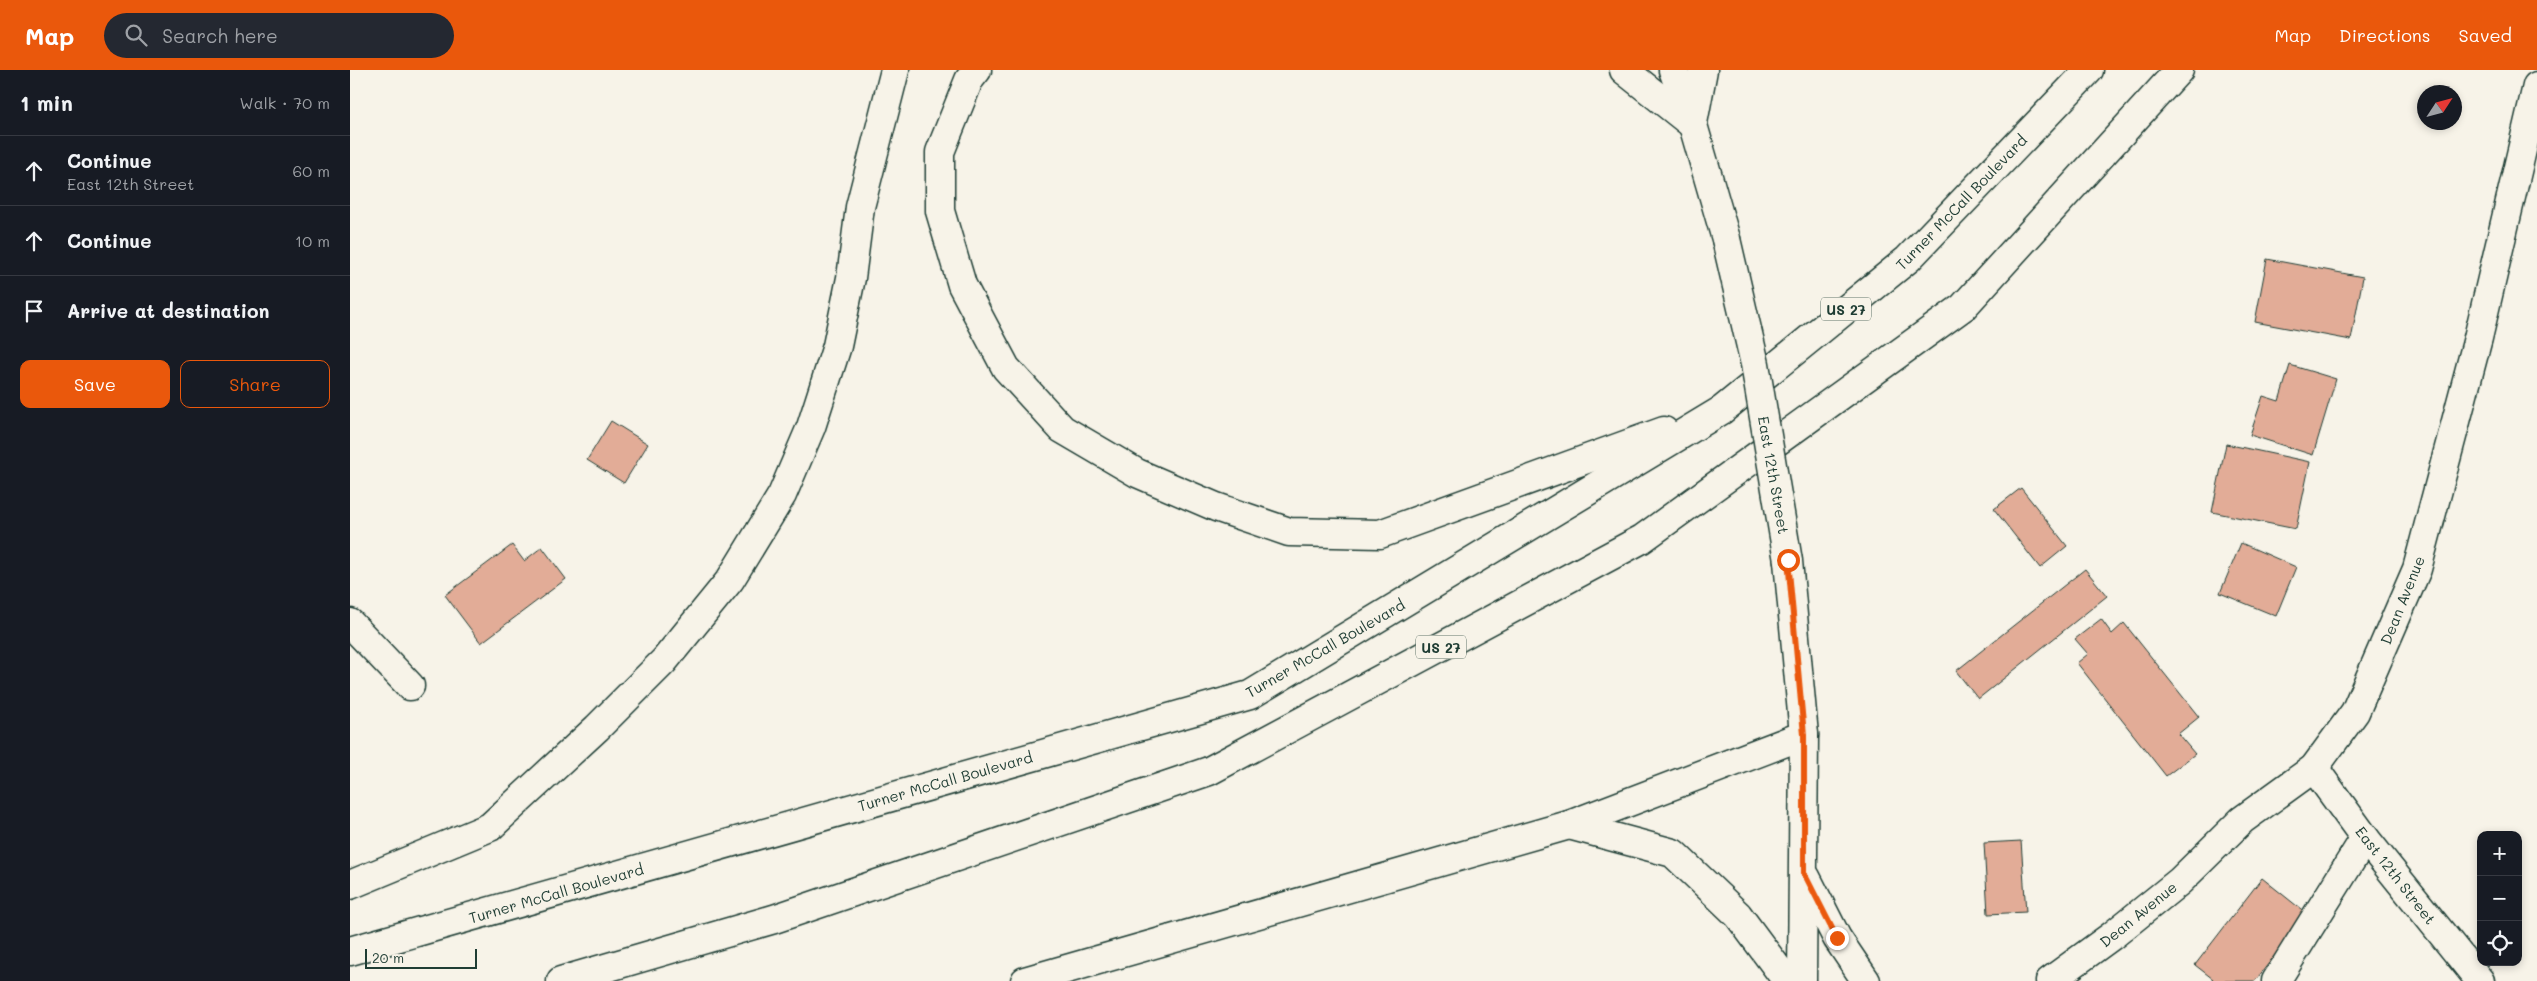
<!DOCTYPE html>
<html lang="en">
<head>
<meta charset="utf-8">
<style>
  :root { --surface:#171b24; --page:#242831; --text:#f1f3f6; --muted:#9ea1a6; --line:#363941; --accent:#ea580c }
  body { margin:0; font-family:Mali,sans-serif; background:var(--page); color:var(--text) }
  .controls { position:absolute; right:15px; bottom:15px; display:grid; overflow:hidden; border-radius:10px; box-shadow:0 2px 8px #0003 }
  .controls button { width:45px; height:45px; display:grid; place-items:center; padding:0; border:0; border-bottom:1px solid var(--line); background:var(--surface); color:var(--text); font:25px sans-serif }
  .compass { position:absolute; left:2067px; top:15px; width:45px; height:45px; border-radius:50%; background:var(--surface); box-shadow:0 2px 8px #0003; rotate:54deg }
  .scale { position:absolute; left:15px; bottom:12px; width:112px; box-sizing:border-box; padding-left:5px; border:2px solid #1f3d34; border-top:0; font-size:14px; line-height:18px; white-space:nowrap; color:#1f3d34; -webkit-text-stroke:4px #f7f3e8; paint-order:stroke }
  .stop { position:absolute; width:15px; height:15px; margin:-11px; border:4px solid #ea580c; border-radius:50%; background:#fff }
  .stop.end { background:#ea580c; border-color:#fff; box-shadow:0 1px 5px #0008 }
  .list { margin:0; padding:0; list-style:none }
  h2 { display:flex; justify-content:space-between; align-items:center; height:65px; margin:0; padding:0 20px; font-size:21px }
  h2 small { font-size:16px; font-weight:400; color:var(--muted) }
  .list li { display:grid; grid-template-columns:32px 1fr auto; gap:15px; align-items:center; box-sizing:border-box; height:70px; padding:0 20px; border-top:1px solid var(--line) }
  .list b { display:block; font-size:19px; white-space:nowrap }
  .list p { margin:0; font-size:16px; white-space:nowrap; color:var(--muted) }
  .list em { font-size:16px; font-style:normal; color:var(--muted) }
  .actions { display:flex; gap:10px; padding:15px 20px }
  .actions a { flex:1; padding:11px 0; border:1px solid var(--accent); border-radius:10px; text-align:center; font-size:18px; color:var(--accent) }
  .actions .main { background:var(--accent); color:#fff }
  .icon { flex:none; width:28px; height:28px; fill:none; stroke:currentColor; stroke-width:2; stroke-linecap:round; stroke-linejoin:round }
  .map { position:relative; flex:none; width:2187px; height:911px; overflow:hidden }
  header { display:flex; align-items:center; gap:30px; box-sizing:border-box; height:70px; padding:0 25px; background:var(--accent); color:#fff }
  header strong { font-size:24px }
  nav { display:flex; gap:28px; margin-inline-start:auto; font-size:18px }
  .search { width:350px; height:45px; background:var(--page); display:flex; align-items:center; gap:12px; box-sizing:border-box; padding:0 18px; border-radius:28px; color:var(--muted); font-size:19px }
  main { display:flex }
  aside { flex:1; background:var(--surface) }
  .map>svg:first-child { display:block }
</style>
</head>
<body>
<header>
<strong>Map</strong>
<div class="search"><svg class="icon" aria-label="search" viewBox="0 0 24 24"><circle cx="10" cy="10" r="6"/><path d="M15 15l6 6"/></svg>Search here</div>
<nav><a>Map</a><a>Directions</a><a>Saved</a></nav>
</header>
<main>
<aside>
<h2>1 min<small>Walk · 70 m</small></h2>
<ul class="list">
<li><svg class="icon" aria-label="ahead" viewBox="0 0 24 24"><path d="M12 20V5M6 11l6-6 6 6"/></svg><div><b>Continue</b><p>East 12th Street</p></div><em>60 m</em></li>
<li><svg class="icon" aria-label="ahead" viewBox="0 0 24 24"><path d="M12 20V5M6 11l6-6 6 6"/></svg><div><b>Continue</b></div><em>10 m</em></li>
<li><svg class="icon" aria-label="arrive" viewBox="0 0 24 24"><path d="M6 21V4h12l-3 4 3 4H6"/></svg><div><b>Arrive at destination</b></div></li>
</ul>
<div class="actions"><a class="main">Save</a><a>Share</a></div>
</aside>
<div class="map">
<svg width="2187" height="911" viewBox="0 0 2187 911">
  <rect width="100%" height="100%" fill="#f7f3e8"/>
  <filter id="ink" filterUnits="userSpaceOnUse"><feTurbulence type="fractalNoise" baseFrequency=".02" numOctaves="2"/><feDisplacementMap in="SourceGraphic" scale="10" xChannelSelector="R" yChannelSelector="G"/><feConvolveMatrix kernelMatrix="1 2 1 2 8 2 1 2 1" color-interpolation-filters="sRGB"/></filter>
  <g filter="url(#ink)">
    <!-- building -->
    <g fill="#e2ac97" stroke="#1f3d34">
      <path d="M1917 189 2013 207 2001 270 1905 252Z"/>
      <path d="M1940 295 1986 309 1963 385 1900 365 1913 326 1929 331Z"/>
      <path d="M261 351 298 374 274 413 237 390Z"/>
      <path d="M1876 374 1960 392 1946 459 1862 442Z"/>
      <path d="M1671 418 1717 476 1690 498 1644 439Z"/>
      <path d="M1891 473 1946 497 1926 546 1870 523Z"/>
      <path d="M162 475 174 491 192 477 216 509 131 573 95 525Z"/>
      <path d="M1735 499 1757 526 1628 629 1606 601Z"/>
      <path d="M1751 549 1762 564 1774 553 1849 647 1828 664 1845 684 1816 706 1727 593 1738 584 1725 569Z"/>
      <path d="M1671 771 1676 842 1638 844 1634 773Z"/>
      <path d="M1912 808 1957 844 1905 911H1861L1863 909 1845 895Z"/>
    </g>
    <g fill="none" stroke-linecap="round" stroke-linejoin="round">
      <!-- street casing -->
      <g stroke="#1f3d34" stroke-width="31">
        <g id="street">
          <path d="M0 553 60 616"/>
          <path d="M1964 698 2015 768 2130 911"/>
          <path d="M1926 911 2015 768"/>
        </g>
      </g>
      <!-- secondary casing -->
      <g stroke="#1f3d34" stroke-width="31">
        <g id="secondary">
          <path d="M1323 0 1343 55 1376 169"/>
          <path d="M1343 53 1353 0"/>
          <path d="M1438 491 1454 665 1452 911"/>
          <path d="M1456 807 1487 868 1516 911"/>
          <path d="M1700 911 1763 865 1830 811 1892 750 1964 698 2005 642 2067 499 2128 268 2187 16"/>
        </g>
      </g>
      <!-- highway casing -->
      <g stroke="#1f3d34" stroke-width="31">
        <g id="highway">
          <path d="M627 0 619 10 590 82V141L612 215 656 298 712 359 787 403 866 437 939 462 1030 464 1314 361"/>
          <path d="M1274 0 1343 55"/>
          <path d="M1219 755 1323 783 1388 845 1437 911"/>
          <path d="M0 815 140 757 247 658 314 591 380 510 432 425 461 357 487 276 501 208 510 137 545 0"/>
          <path d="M0 881 900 625 1372 340 1558 189 1739 0"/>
          <path d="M211 911 424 849 859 701 1292 469 1613 237 1829 0"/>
          <path d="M675 911 1219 755 1454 665"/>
        </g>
      </g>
      <!-- street -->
      <use href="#street" stroke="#f7f3e8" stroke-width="28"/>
      <!-- secondary -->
      <use href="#secondary" stroke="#f7f3e8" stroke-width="28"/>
      <!-- highway -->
      <use href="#highway" stroke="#f7f3e8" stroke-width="28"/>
      <!-- secondary-bridge casing -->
      <g stroke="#1f3d34" stroke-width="31" stroke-linecap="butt">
        <path id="secondary-bridge" d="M1376 169 1405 294 1438 491"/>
      </g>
      <!-- secondary-bridge -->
      <use href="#secondary-bridge" stroke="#f7f3e8" stroke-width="28"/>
    </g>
  </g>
  <g fill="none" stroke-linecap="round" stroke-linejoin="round" filter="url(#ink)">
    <!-- route -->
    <path stroke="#ea580c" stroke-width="6" d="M1438 490 1454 665V803L1487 868"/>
  </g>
  <g text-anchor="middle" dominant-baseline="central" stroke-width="4" stroke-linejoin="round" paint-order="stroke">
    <!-- shield labels -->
    <g fill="#f7f3e8" stroke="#60746a" stroke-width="1">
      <rect x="1471" y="227.5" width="50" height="23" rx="4"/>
      <rect x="1066" y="565.5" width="50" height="23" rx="4"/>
    </g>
    <g font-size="14" font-weight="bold" fill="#1f3d34">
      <text x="1496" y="239">US 27</text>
      <text x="1091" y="577">US 27</text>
    </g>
    <!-- street labels -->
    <g font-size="15" fill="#1f3d34" stroke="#f7f3e8">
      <text transform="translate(1611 132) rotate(-46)">Turner McCall Boulevard</text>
      <text transform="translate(1424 405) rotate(80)">East 12th Street</text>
      <text transform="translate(2052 530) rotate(-68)">Dean Avenue</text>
      <text transform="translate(975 578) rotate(-30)">Turner McCall Boulevard</text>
      <text transform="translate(595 711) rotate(-16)">Turner McCall Boulevard</text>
      <text transform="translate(2046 805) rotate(52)">East 12th Street</text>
      <text transform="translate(206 823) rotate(-16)">Turner McCall Boulevard</text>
      <text transform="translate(1788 844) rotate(-39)">Dean Avenue</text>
    </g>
  </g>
</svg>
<div class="controls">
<button>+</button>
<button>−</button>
<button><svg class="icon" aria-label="locate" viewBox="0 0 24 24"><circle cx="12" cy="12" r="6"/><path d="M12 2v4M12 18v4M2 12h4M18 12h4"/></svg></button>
</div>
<svg class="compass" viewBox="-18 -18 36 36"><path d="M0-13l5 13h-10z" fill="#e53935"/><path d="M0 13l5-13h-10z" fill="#9ea1a6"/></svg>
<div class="scale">20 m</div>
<div class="stop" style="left:1438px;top:490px"></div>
<div class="stop end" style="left:1487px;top:868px"></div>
</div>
</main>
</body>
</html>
